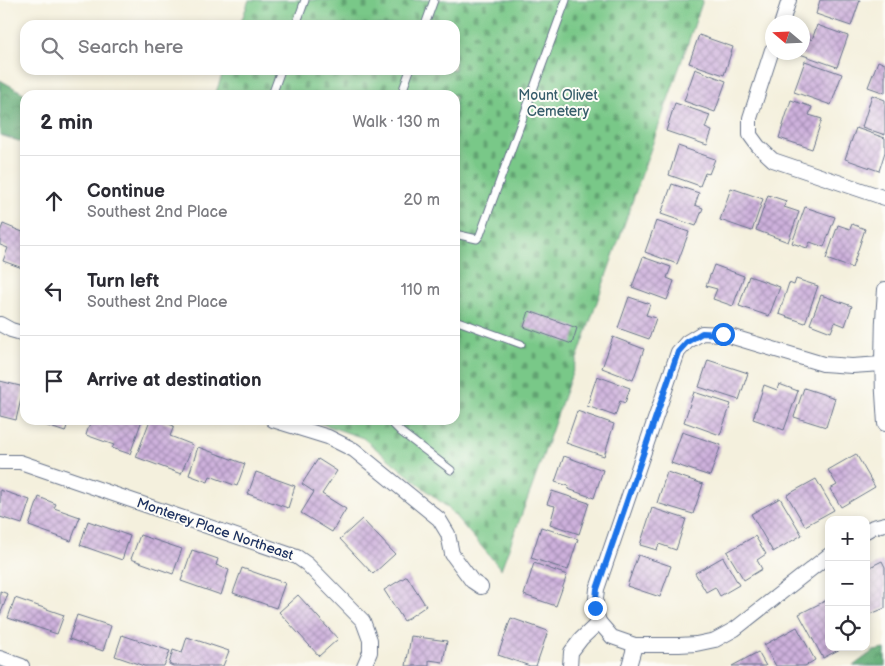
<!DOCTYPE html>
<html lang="en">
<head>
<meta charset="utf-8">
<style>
  :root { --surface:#fff; --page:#f7f7f7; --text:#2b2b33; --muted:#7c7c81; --line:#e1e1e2 }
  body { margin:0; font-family:"Balsamiq Sans",sans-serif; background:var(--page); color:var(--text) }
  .controls { position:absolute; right:15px; bottom:15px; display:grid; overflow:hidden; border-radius:10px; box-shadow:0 2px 8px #0003 }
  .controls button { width:45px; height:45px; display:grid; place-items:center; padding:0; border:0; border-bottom:1px solid var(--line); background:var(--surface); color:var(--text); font:25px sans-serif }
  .compass { position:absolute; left:765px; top:15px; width:45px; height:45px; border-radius:50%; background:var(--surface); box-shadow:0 2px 8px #0003; rotate:289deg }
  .stop { position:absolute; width:15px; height:15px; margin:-11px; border:4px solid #1a73e8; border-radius:50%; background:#fff }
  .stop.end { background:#1a73e8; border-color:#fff; box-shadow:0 1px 5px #0008 }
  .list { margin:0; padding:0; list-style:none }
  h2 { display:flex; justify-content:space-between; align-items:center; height:65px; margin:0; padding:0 20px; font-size:21px }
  h2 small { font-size:16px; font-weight:400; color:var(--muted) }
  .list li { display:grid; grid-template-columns:32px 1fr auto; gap:15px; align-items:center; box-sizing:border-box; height:90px; padding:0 20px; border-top:1px solid var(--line) }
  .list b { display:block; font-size:19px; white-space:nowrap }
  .list p { margin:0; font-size:16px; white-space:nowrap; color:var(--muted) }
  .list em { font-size:16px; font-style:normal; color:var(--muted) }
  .icon { flex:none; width:28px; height:28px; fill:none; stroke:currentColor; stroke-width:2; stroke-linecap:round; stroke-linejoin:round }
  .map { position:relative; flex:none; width:885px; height:666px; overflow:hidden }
  .search { position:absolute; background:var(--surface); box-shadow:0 2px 8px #0003; left:20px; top:20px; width:440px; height:55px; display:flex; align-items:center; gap:12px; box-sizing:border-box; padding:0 18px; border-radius:15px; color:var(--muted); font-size:19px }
  .panel { position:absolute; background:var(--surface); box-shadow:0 2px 8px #0003; left:20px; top:90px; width:440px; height:335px; border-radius:15px }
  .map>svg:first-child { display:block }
</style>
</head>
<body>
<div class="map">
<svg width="885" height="666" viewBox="0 0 885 666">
  <defs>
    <pattern id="forest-crowns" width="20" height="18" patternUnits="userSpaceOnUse" patternTransform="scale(1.25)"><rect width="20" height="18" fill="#62ac74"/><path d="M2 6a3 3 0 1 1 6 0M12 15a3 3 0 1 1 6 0" fill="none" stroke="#508c62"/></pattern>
    <pattern id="cemetery-stones" width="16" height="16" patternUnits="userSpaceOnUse" patternTransform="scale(1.25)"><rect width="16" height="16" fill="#79c888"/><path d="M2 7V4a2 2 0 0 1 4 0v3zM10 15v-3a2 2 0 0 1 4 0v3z" fill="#62a372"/></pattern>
    <pattern id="building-cross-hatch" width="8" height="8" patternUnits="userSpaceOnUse" patternTransform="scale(1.25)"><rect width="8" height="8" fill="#ceb1dc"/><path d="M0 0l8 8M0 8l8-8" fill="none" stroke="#a690b6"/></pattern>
  </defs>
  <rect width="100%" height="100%" fill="#fdfcf7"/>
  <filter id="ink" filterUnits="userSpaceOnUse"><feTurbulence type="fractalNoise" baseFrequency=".02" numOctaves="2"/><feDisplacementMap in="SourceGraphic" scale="10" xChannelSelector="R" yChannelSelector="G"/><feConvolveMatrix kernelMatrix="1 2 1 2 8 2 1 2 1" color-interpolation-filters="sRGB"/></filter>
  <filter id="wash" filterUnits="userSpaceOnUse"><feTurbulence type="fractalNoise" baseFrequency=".0096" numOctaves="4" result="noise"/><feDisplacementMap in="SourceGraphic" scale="20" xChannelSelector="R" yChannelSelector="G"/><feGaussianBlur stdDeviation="1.12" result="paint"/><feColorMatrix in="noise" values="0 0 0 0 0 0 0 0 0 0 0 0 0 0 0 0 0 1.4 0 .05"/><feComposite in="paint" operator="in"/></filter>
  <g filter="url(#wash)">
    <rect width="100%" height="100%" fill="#f4f0dd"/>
    <!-- forest -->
    <g fill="url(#forest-crowns)" stroke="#3e6e69">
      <path d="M0 80 27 95H25V143L0 135Z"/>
      <path d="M885 649V666H853L873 651Z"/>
    </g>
    <!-- cemetery -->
    <path fill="url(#cemetery-stones)" stroke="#4a7c73" d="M249 0H703L532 487 501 569 449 509 363 438 311 420H455V95H215L224 70H455V25H240Z"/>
    <g id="blocks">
      <!-- building -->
      <g fill="url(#building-cross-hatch)">
        <path d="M820 0H860L851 26 816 14Z"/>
        <path d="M817 25 848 36 837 67 797 53 802 52 806 37 812 40Z"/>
        <path d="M699 35 733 47 724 75 689 63Z"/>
        <path d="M805 61 842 74 831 105 794 92Z"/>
        <path d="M878 61 885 64V93L868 87Z"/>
        <path d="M695 69 726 81 715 112 684 101Z"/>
        <path d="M872 95 885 100V135L862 127Z"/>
        <path d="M791 100 812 107 809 115 822 119 812 149 779 138Z"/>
        <path d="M675 103 710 115 705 128 712 131 707 145 666 131Z"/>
        <path d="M856 128 885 138V152L879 171 845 159Z"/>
        <path d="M678 146 715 159 709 174 705 173 700 186 669 175Z"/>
        <path d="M672 184 699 193 695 205 703 208 696 226 661 214Z"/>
        <path d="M731 188 763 199 752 231 720 220Z"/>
        <path d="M768 195 786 201 784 207 799 212 788 242 756 230Z"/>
        <path d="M805 207 835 217 824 247 810 242 807 248 792 243Z"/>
        <path d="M656 221 689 232 677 264 645 252Z"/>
        <path d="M3 224 25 233V269L3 261 8 248 0 245V232Z"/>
        <path d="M852 224 865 229 852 268 826 259 838 225 850 229Z"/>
        <path d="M643 257 671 267 667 278 674 281 667 300 632 287Z"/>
        <path d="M714 265 744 276 733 306 713 299 717 289 706 286Z"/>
        <path d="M749 276 780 287 769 316 739 306Z"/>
        <path d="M796 279 818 286 805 323 779 314 789 283 794 285Z"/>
        <path d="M821 295 852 306 845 326 835 322 831 332 810 324Z"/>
        <path d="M629 297 650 304 646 315 656 318 649 339 618 328Z"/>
        <path d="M529 311 577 328 572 344 524 327Z"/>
        <path d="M613 337 644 349 633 380 602 368Z"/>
        <path d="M708 360 748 373 739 400 699 387Z"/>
        <path d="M597 376 630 388 625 403 620 401 615 416 587 406Z"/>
        <path d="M0 381 24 387 16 420 0 416Z"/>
        <path d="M779 384 798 391 784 430 753 419 764 385 777 390Z"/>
        <path d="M804 388 835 398 826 427 794 417Z"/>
        <path d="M694 392 731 404 720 435 684 422Z"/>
        <path d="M577 411 614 424 604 456 566 443Z"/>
        <path d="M30 420H69L65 432Z"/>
        <path d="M91 420H142L130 454 112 448 114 445 86 435Z"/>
        <path d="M150 420H158L174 426 170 436 193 445 181 474 136 457Z"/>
        <path d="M682 432 721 445 710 476 671 463Z"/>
        <path d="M198 447 245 464 237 486 210 476 208 482 189 475Z"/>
        <path d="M856 454 875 487 841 507 830 489 837 485 828 470Z"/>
        <path d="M564 456 603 470 594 498 568 489 569 486 555 482Z"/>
        <path d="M318 459 337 471 322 494 346 509 332 532 301 513 314 492 302 484Z"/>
        <path d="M256 472 295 486 288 508 248 494Z"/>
        <path d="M667 472 703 484 693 514 657 503Z"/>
        <path d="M816 479 834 510 805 526 787 495Z"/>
        <path d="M0 490 30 500 22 524 0 517Z"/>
        <path d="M552 491 589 503 579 534 550 524 555 506 547 504Z"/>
        <path d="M39 497 56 504 54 508 80 517 71 541 29 526Z"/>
        <path d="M780 498 802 535 773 552 751 514Z"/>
        <path d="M652 508 686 519 676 550 659 544 657 550 640 545Z"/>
        <path d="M362 519 395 554 373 574 340 539Z"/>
        <path d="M88 521 130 536 122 560 80 545Z"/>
        <path d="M541 527 578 539 568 570 531 558Z"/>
        <path d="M140 535 182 549 173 574 131 559Z"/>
        <path d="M755 536 766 554 757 560 762 569 744 580 727 552Z"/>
        <path d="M192 550 218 559 216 565 229 570 221 595 181 581Z"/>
        <path d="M638 555 671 566 660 597 627 586Z"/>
        <path d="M723 557 739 585 720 596 715 587 706 592 695 573Z"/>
        <path d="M882 561 885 567V608L866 616V569Z"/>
        <path d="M534 563 567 575 556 606 524 595Z"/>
        <path d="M242 568 285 583 276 608 233 593Z"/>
        <path d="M407 576 426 606 404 621 384 590Z"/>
        <path d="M0 591 8 594 0 615Z"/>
        <path d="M298 595 338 639 319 656 279 612Z"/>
        <path d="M15 598 64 615 57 634 8 618Z"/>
        <path d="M829 599V647H844L823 658 799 614Z"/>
        <path d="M77 615 111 626 103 651 69 639Z"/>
        <path d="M511 618 548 631 536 666H530L498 655Z"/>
        <path d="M797 627 815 660 805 666H776L764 645Z"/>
        <path d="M122 635 170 651 164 666H144L115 656Z"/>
        <path d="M411 636 447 641 443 662 429 660V666H406Z"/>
        <path d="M187 637 229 651 223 666H173L169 664 173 650 182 653Z"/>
        <path d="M758 652 766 666H732Z"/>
      </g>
    </g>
  </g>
  <g filter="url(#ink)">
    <use href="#blocks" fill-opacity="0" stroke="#67738a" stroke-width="1"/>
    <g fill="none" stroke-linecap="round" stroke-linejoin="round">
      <!-- lane casing -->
      <g stroke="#67738a" stroke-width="9">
        <g id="lane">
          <path d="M296 25 305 0"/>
          <path d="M425 25 434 0"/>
          <path d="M272 95 281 70"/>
          <path d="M401 95 410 70"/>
          <path d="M455 234 477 239 480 235 566 0"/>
          <path d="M455 320 521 344"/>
          <path d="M389 420 401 432 451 470"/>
        </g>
      </g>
      <!-- street casing -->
      <g stroke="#67738a" stroke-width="16">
        <g id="street">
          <path d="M782 22 789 0"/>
          <path d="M772 50 750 118V135L758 146 773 160 885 198"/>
          <path d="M885 289C881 336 881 377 885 424"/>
          <path d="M0 324 11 330 25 334"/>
          <path d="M273 420 328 437 354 450 439 519 448 534 452 554 472 581 481 587"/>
          <path d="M0 462H20L297 557 307 564 363 621 370 640V652L364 666"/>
          <path d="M866 531 873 527 885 524"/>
          <path d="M599 622 612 637 635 645H679L696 644 715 640 735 629 829 555"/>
          <path d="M0 658 22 666"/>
          <path d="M570 666 571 652 581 639 599 622 595 608 597 589 678 352 687 342 702 333 723 334 823 364 852 366 882 364"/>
          <path d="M629 666 635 645"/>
        </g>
      </g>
      <!-- lane -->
      <use href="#lane" stroke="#fff" stroke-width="7"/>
      <!-- street -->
      <use href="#street" stroke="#fff" stroke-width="14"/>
    </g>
  </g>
  <g fill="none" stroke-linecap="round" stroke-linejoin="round" filter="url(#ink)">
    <!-- route -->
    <path stroke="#1a73e8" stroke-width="6" d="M595 608 597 589 678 352 687 342 702 333 723 334"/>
  </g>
  <g text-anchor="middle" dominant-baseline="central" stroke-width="4" stroke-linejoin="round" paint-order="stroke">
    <!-- park labels -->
    <g font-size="14" fill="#375d6b" stroke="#fdfcf7">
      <text x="558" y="95">Mount Olivet<tspan x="558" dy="16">Cemetery</tspan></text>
    </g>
    <!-- street labels -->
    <g font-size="14" fill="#1b2f5e" stroke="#fdfcf7">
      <text transform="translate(215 529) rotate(19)">Monterey Place Northeast</text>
    </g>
  </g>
</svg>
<div class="controls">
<button>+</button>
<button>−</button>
<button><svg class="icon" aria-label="locate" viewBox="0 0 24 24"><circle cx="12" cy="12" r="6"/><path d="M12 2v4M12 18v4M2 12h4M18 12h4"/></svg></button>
</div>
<svg class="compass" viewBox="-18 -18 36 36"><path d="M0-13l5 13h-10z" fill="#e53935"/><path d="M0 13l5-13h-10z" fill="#7c7c81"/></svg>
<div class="stop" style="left:723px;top:334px"></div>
<div class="stop end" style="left:595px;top:608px"></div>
<div class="search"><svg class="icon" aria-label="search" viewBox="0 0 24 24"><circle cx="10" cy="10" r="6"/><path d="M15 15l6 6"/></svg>Search here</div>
<section class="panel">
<h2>2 min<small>Walk · 130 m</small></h2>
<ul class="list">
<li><svg class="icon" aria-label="ahead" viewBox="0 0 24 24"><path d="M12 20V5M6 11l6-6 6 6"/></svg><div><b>Continue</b><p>Southest 2nd Place</p></div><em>20 m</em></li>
<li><svg class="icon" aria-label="left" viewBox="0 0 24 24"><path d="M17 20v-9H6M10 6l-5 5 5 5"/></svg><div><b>Turn left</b><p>Southest 2nd Place</p></div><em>110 m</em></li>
<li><svg class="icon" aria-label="arrive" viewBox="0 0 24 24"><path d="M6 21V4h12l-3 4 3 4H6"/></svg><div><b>Arrive at destination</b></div></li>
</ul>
</section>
</div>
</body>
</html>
